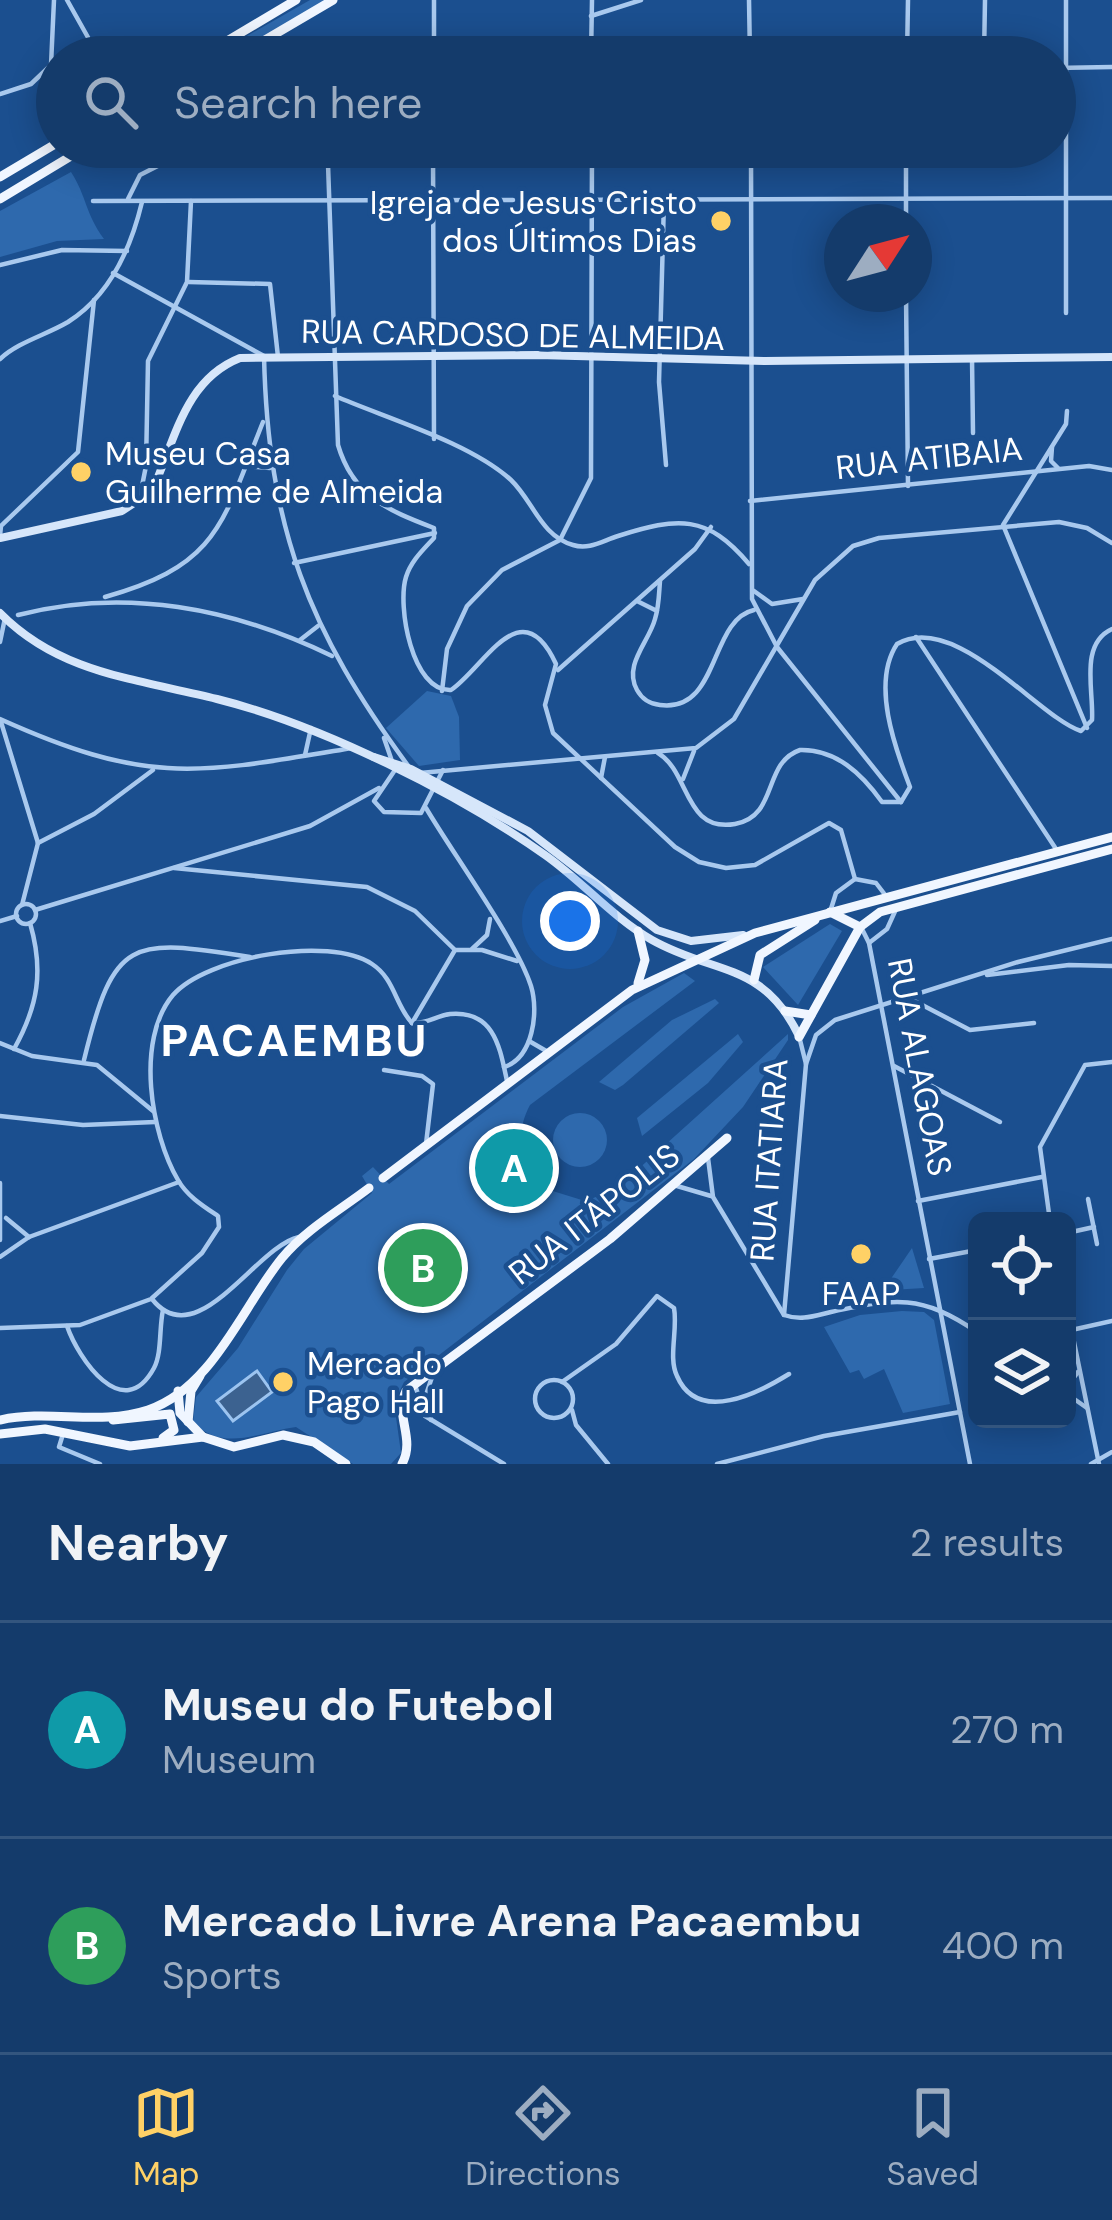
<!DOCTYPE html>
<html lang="en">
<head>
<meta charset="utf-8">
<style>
  :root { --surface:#143b6b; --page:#1d4271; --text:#f1f3f6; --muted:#9dadc1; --line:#33557e; --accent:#ffd166 }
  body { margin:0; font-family:"DM Sans",sans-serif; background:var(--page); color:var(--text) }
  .controls { position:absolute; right:36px; bottom:36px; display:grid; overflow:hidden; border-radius:18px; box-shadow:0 6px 30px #0003 }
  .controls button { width:108px; height:108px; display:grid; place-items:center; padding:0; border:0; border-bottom:3px solid var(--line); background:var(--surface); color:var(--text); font:60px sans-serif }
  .compass { position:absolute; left:824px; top:204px; width:108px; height:108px; border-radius:50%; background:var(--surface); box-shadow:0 6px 30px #0003; rotate:54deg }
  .you { position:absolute; left:570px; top:921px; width:42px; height:42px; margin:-30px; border:9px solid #fff; border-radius:50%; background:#1a73e8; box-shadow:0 0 0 18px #1a73e833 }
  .badge { display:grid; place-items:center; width:78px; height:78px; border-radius:50%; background:var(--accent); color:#fff; font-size:39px; font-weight:700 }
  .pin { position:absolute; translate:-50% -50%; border:6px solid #fff; box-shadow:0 3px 12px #0006 }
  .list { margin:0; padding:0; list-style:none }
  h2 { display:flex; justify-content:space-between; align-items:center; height:156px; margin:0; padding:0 48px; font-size:51px }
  h2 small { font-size:39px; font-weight:400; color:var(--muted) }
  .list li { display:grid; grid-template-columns:78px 1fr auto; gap:36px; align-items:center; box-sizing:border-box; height:216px; padding:0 48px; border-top:3px solid var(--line) }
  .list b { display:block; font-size:45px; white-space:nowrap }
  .list p { margin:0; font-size:39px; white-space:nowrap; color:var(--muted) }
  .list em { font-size:39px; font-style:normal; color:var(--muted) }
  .icon { flex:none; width:66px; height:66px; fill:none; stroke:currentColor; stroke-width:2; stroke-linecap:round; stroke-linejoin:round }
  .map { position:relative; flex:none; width:1112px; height:1464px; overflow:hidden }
  .search { position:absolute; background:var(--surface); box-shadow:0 6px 30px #0003; left:36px; right:36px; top:36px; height:132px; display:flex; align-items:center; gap:30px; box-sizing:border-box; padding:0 42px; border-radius:66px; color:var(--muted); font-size:45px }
  .sheet { height:588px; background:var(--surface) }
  nav { display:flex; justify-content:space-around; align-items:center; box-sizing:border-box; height:168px; border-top:3px solid var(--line); background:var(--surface); font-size:33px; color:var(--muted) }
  nav a { display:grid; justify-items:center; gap:6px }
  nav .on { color:var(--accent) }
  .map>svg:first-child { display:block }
</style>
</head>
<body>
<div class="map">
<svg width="1112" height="1464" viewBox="0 0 1112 1464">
  <rect width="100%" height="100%" fill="#1b4f8f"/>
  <!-- green -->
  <g fill="#2e69ad">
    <path d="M310 0H326L229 57H210Z"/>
    <path d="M71 172C87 197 85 213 104 239L57 241 0 257V211Z"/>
    <path d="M427 691 451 696 459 717 460 760 419 766 386 728Z"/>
    <path d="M830 924 842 931 798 1005 763 967Z"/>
    <path d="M684 973 695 981 530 1105C514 1135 519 1165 543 1188L585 1201 615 1190 788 1034V1040L743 1107 694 1159 404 1382 394 1403 401 1453 391 1464H353L296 1427C259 1432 223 1453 193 1422L196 1397 238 1348 287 1270 304 1249 372 1193 362 1176 373 1167 389 1184 623 1007Z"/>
    <path d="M715 999 719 1003 623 1085 615 1090 599 1082 672 1020Z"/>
    <path d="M738 1034 743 1042 708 1083 642 1136 637 1118Z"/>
    <circle cx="580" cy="1140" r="27"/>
    <path d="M912 1248 924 1288 891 1290 886 1286Z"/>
    <path d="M902 1311 924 1312 934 1320 950 1404 903 1413 884 1369 864 1379 859 1370 850 1373 824 1327 860 1315Z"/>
  </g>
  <!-- water -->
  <path fill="#3c6290" stroke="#9cc4f0" stroke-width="3" d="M257 1371 272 1392 233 1421 217 1401Z"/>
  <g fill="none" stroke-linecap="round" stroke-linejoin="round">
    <!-- street -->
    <g stroke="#a9c9ee" stroke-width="4.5">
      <path d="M67 0 99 57"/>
      <path d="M749 0 750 57"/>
      <path d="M1066 0V313"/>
      <path d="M591 16 641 0"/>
      <path d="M434 57V0"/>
      <path d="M591 57 592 0"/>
      <path d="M907 57 908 0"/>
      <path d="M984 57 985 0"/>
      <path d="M1055 68 1112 67"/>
      <path d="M0 94 31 84 51 65 54 0"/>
      <path d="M318 147 328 164 338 445C353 496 387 510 434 528V538C423 550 411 561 406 577 397 606 412 692 451 690 484 668 521 588 556 664L545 705 553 733 675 847 699 862 726 868 755 865 829 823 841 830 855 879"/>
      <path d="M433 147 434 439"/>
      <path d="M751 147 752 599 777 647 901 802"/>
      <path d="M328 164 342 147"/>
      <path d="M128 199 140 175 195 147"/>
      <path d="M528 200 1112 198"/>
      <path d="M93 201 513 200"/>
      <path d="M664 201 659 382 666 465"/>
      <path d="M906 222V147"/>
      <path d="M0 265 62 250 127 251"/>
      <path d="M113 273 264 356C268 528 308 630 409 767"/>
      <path d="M189 282 270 284 278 357"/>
      <path d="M906 294 908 486"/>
      <path d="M972 358 973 433"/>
      <path d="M0 359C18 342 46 335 68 322 109 296 131 248 142 202"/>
      <path d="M335 396C386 418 471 443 511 480 533 501 541 536 573 545 589 550 602 541 618 536 678 517 707 514 749 564"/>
      <path d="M1067 411 1066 424 1003 525 1087 728"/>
      <path d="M1052 447 1051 461 1058 468"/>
      <path d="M245 466 270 468"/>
      <path d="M140 496 146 466 148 361 187 282 191 201"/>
      <path d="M750 501 1089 466 1112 470"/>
      <path d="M0 536 1 526 78 452 94 300"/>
      <path d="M294 563 435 533"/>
      <path d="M660 581C659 593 659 607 655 619 649 642 623 665 637 690 642 699 650 704 660 705 720 713 709 620 754 610"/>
      <path d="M754 591 772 604 803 599"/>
      <path d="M105 597C219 565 222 524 263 422"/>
      <path d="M637 601 657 611"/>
      <path d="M18 615C125 587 233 608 332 656"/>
      <path d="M916 637 1058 852"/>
      <path d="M300 640 318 626"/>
      <path d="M0 642 5 618"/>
      <path d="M558 670 695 549 711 527"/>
      <path d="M442 691 447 649 467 606 502 570 560 540 591 478 592 147"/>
      <path d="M0 719C149 786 197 774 352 748"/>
      <path d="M1 722 38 843"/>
      <path d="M384 738 395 770 374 801 384 812 421 813 443 770"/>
      <path d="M658 753C690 772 684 833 735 824 779 816 762 763 800 750 836 749 862 774 882 802H900"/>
      <path d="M305 755 311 728"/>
      <path d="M420 773 696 748 734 719 815 580 853 546 879 538 1059 522 1087 528 1112 543"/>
      <path d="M601 778 605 757"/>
      <path d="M683 779 694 751"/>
      <path d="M901 802 910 787C895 748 871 683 897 644 955 610 1039 718 1081 731L1092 720C1094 691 1079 644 1112 629"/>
      <path d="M426 808C453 854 516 940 531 986 539 1012 533 1058 504 1067"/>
      <path d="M38 843 94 814 153 770"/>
      <path d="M174 868 367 887 415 911 455 950H482L517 961"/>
      <circle cx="26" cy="914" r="10"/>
      <path d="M22 905 38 843"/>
      <path d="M35 910 310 826 379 788"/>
      <path d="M830 912 836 893 855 879 876 883 886 896"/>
      <path d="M0 921 17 916"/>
      <path d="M862 929 869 943 970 1464"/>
      <path d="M869 943 887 929 897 907"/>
      <path d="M472 949 487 935 490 919"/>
      <path d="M987 975 1069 965 1112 966"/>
      <path d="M905 996 970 1030 1034 1023"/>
      <path d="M412 1023C426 1024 436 1016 450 1014 495 1010 500 1049 507 1081"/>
      <path d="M412 1023 455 950"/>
      <path d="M529 1041 548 1052"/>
      <path d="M0 1043 32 1056 97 1065 153 1111"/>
      <path d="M14 1049C38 1006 44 971 30 923"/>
      <path d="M84 1060C114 937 130 938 250 957"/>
      <path d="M806 1064 816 1035 835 1020 1018 962 1112 939"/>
      <path d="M894 1066 1000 1122"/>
      <path d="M384 1070 422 1076 433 1084 426 1144"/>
      <path d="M0 1116 83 1125 155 1122"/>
      <path d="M708 1158 713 1197 784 1315C801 1321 814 1316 831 1312 896 1298 921 1294 977 1332"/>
      <path d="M0 1183V1240"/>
      <path d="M677 1186 711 1196"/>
      <path d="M1088 1199 1097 1244"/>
      <path d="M918 1201 1042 1177"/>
      <path d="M6 1218 29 1237"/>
      <path d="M1050 1221 1040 1147 1085 1065 1112 1062"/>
      <path d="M1067 1233 1094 1227"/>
      <path d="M0 1257 29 1237 179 1182"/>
      <path d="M929 1259 977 1250"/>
      <path d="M152 1299C197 1356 256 1246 299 1237"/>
      <path d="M1067 1308 1099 1464"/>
      <path d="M784 1315 806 1064 800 1040"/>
      <path d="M67 1326C78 1358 123 1425 154 1368 162 1353 159 1328 163 1310"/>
      <path d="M0 1328 80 1325 151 1299 202 1253 219 1227 218 1216C203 1206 187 1196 178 1180 151 1134 135 1040 173 995 206 957 329 935 372 964 395 979 395 1005 412 1023"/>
      <path d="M1067 1331 1112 1321"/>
      <circle cx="554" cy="1399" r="19"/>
      <path d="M562 1382 616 1344 657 1296 674 1308C678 1329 668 1358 677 1376 698 1425 760 1392 789 1374"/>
      <path d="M415 1385 425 1416 504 1464"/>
      <path d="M1067 1386 1078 1372"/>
      <path d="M1067 1394 1087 1408"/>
      <path d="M572 1410 576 1425 608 1464"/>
      <path d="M431 1420 427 1392 433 1374"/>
      <path d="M63 1434 59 1447 100 1464"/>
      <path d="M717 1464 824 1436 960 1412"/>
      <path d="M1091 1464 1112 1452"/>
    </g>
    <!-- secondary -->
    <g stroke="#d6e6fa" stroke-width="8">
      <path d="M0 538 122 511 152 491C175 441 184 380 240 358L538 355 765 361 1112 357"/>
      <path d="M0 613C60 674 138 679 217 699 321 725 457 793 545 855 582 881 613 918 652 940 714 975 763 961 799 1036"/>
      <path d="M374 757 411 769 528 831 657 930 691 941 743 935"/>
    </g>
    <!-- primary -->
    <g stroke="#f0f6ff" stroke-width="9">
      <path d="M200 57 296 0"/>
      <path d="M236 57 333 0"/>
      <path d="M0 177 57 143"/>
      <path d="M0 199 86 147"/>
      <path d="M830 912 860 927"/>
      <path d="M638 931 645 960 638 983"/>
      <path d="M754 980 760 955 815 920"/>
      <path d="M785 1011 811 1015"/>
      <path d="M799 1037 860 927 880 912 1112 849"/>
      <path d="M383 1178 632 990 755 933 1112 837"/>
      <path d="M178 1391 180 1413 203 1437"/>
      <path d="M0 1420C50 1409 99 1426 148 1410 213 1388 242 1307 282 1258 305 1230 340 1210 369 1188"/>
      <path d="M113 1420 170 1414 174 1430 163 1438"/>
      <path d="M188 1422 191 1391 200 1376"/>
      <path d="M0 1434 45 1429 130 1446 203 1437 234 1447 283 1435 314 1442 346 1464"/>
      <path d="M402 1464C416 1438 394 1416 406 1391L610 1239 727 1138"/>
    </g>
  </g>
  <!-- markers -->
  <g fill="#ffd166" stroke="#1b4f8f" stroke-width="4.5">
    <circle cx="721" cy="221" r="12"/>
    <circle cx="81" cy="472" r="12"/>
    <circle cx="861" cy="1254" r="12"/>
    <circle cx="283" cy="1382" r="12"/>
  </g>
  <g text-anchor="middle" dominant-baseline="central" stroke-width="9" stroke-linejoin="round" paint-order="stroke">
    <!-- poi labels -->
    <g font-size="33" fill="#fff" stroke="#1b4f8f" text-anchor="start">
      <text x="697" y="202" text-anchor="end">Igreja de Jesus Cristo<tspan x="697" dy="38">dos Últimos Dias</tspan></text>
      <text x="105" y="453">Museu Casa<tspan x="105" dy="38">Guilherme de Almeida</tspan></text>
      <text x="861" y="1293" text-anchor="middle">FAAP</text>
      <text x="307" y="1363">Mercado<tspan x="307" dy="38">Pago Hall</tspan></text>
    </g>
    <!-- street labels -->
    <g font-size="33" fill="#fff" stroke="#1b4f8f">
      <text transform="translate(513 335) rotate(1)">RUA CARDOSO DE ALMEIDA</text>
      <text transform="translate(929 458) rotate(-6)">RUA ATIBAIA</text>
      <text transform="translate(920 1067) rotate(79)">RUA ALAGOAS</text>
      <text transform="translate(769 1160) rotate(-86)">RUA ITATIARA</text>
      <text transform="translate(594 1214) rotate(-38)">RUA ITÁPOLIS</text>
    </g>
    <!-- district labels -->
    <g font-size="45" font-weight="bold" letter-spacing="3" fill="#fff" stroke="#1b4f8f">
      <text x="295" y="1040">PACAEMBU</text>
    </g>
  </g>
</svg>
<div class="controls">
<button><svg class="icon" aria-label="locate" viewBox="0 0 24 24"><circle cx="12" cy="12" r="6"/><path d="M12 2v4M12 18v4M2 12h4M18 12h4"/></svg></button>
<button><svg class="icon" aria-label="layers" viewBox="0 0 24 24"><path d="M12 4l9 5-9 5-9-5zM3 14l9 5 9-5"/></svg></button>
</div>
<svg class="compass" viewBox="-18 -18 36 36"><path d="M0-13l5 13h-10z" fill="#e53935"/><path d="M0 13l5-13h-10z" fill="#9dadc1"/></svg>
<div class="you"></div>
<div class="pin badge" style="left:514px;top:1168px;background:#0f9aa8">A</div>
<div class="pin badge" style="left:423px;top:1268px;background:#2e9e5b">B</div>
<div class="search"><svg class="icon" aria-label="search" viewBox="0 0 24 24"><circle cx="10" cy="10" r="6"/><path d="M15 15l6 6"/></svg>Search here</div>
</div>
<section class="sheet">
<h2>Nearby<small>2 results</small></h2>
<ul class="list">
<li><span class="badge" style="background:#0f9aa8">A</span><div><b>Museu do Futebol</b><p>Museum</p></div><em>270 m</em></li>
<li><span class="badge" style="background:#2e9e5b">B</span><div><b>Mercado Livre Arena Pacaembu</b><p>Sports</p></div><em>400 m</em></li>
</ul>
</section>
<nav>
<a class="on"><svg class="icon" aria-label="map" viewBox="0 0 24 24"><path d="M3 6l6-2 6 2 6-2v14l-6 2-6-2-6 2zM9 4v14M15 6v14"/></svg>Map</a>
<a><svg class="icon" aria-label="directions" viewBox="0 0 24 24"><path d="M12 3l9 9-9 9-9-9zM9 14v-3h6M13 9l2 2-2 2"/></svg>Directions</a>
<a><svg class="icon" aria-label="saved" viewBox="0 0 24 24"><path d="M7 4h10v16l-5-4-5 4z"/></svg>Saved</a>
</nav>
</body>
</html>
